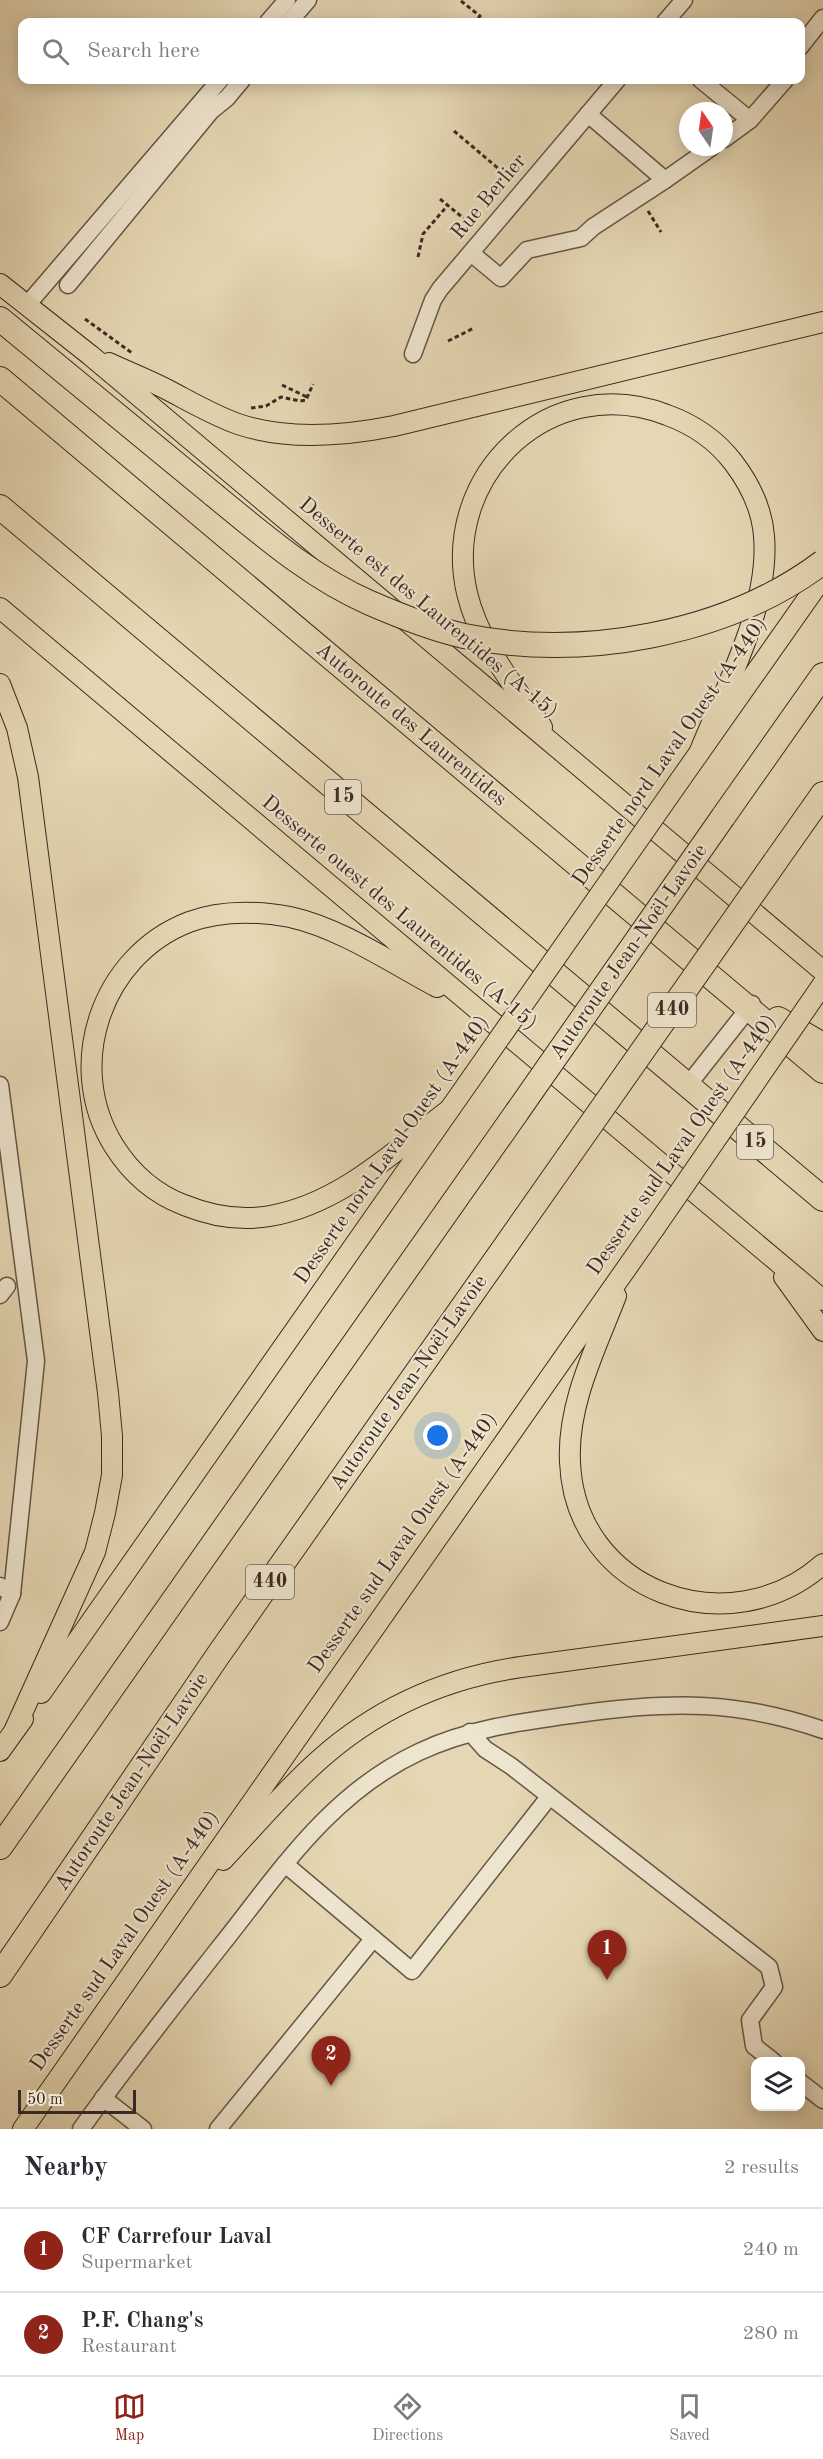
<!DOCTYPE html>
<html lang="en">
<head>
<meta charset="utf-8">
<style>
  :root { --surface:#fff; --page:#f7f7f7; --text:#2b2b33; --muted:#7c7c81; --line:#e1e1e2; --accent:#8f2418 }
  body { margin:0; font-family:"Old Standard TT",serif; background:var(--page); color:var(--text) }
  .controls { position:absolute; right:18px; bottom:18px; display:grid; overflow:hidden; border-radius:12px; box-shadow:0 3px 15px #0003 }
  .controls button { width:54px; height:54px; display:grid; place-items:center; padding:0; border:0; border-bottom:2px solid var(--line); background:var(--surface); color:var(--text); font:30px sans-serif }
  .compass { position:absolute; left:679px; top:102px; width:54px; height:54px; border-radius:50%; background:var(--surface); box-shadow:0 3px 15px #0003; rotate:347deg }
  .scale { position:absolute; left:18px; bottom:15px; width:118px; box-sizing:border-box; padding-left:6px; border:3px solid #3b2a24; border-top:0; font-size:16px; line-height:21px; white-space:nowrap; color:#3b2a24; -webkit-text-stroke:4px #eee5ce; paint-order:stroke }
  .you { position:absolute; left:438px; top:1436px; width:21px; height:21px; margin:-15px; border:4px solid #fff; border-radius:50%; background:#1a73e8; box-shadow:0 0 0 9px #1a73e833 }
  .badge { display:grid; place-items:center; width:39px; height:39px; border-radius:50%; background:var(--accent); color:#fff; font-size:20px; font-weight:700 }
  .pin { position:absolute; translate:-50% -50px; filter:drop-shadow(0 2px 3px #0008) }
  .pin::after { content:''; position:absolute; top:32px; width:21px; height:18px; background:inherit; clip-path:polygon(0 0,100% 0,50% 100%) }
  .list { margin:0; padding:0; list-style:none }
  h2 { display:flex; justify-content:space-between; align-items:center; height:78px; margin:0; padding:0 24px; font-size:26px }
  h2 small { font-size:20px; font-weight:400; color:var(--muted) }
  .list li { display:grid; grid-template-columns:39px 1fr auto; gap:18px; align-items:center; box-sizing:border-box; height:84px; padding:0 24px; border-top:2px solid var(--line) }
  .list b { display:block; font-size:22px; white-space:nowrap }
  .list p { margin:0; font-size:20px; white-space:nowrap; color:var(--muted) }
  .list em { font-size:20px; font-style:normal; color:var(--muted) }
  .icon { flex:none; width:33px; height:33px; fill:none; stroke:currentColor; stroke-width:2; stroke-linecap:round; stroke-linejoin:round }
  .map { position:relative; flex:none; width:823px; height:2129px; overflow:hidden }
  .search { position:absolute; background:var(--surface); box-shadow:0 3px 15px #0003; left:18px; right:18px; top:18px; height:66px; display:flex; align-items:center; gap:15px; box-sizing:border-box; padding:0 21px; border-radius:12px; color:var(--muted); font-size:22px }
  .sheet { height:246px; background:var(--surface) }
  nav { display:flex; justify-content:space-around; align-items:center; box-sizing:border-box; height:84px; border-top:2px solid var(--line); background:var(--surface); font-size:16px; color:var(--muted) }
  nav a { display:grid; justify-items:center; gap:3px }
  nav .on { color:var(--accent) }
  .map>svg:first-child { display:block }
</style>
</head>
<body>
<div class="map">
<svg width="823" height="2129" viewBox="0 0 823 2129">
  <rect width="100%" height="100%" fill="#e5d7b3"/>
  <filter id="stains"><feTurbulence type="fractalNoise" baseFrequency=".00333" numOctaves="4"/><feColorMatrix values="0 0 0 0 .2 0 0 0 0 .09 0 0 0 0 .02 0 0 0 .5 -.17"/></filter>
  <radialGradient id="worn" r=".72"><stop offset=".6" stop-color="#630" stop-opacity="0"/><stop offset="1" stop-color="#630" stop-opacity=".3"/></radialGradient>
  <g fill="none" stroke-linecap="round" stroke-linejoin="round">
    <!-- minor casing -->
    <g stroke="#665548" stroke-width="19">
      <g id="minor">
        <path d="M268 22 287 0"/>
        <path d="M289 22 308 0"/>
        <path d="M665 22 684 0"/>
        <path d="M800 47 823 18"/>
        <path d="M701 80 750 120 724 139"/>
        <path d="M588 114 665 180 712 147"/>
        <path d="M750 120 785 80"/>
        <path d="M471 253 501 278 527 250 581 238 593 227 665 180"/>
        <path d="M68 285 211 111 227 98 242 80"/>
        <path d="M27 305 220 80"/>
        <path d="M413 354 433 300 440 289 617 80"/>
        <path d="M0 1085 36 1361 12 1594"/>
        <path d="M688 1085 752 1004"/>
        <path d="M0 1295 7 1286"/>
        <path d="M0 1586 12 1594 0 1622"/>
        <path d="M470 1732 485 1749 511 1766 769 1967 774 1987 750 2020 754 2046 774 2062"/>
        <path d="M285 1864 412 1971 549 1797"/>
        <path d="M800 2082 823 2100"/>
        <path d="M103 2098 143 2129"/>
        <path d="M81 2129C125 2067 172 2008 219 1948 279 1873 329 1794 419 1752 472 1727 528 1721 585 1713 672 1701 739 1701 823 1730"/>
        <path d="M218 2129 373 1939"/>
      </g>
    </g>
    <!-- major casing -->
    <g stroke="#3b2a24" stroke-width="22">
      <g id="major">
        <path d="M0 284 90 355 823 971"/>
        <path d="M109 363C128 372 149 380 168 390 191 402 213 415 238 424 288 441 344 436 394 426L823 322"/>
        <path d="M0 608 823 1300"/>
        <path d="M0 684 17 728 28 777 108 1393 112 1436V1475L105 1513 95 1552 15 1729"/>
        <path d="M542 727C514 685 479 644 467 593 440 475 551 370 667 415 692 424 716 440 733 462 749 483 762 509 764 536 770 606 726 686 700 751"/>
        <path d="M680 780 823 577"/>
        <path d="M437 987C392 963 340 928 290 917 257 911 221 910 189 922 101 956 64 1066 114 1146 131 1173 155 1194 184 1205 211 1216 241 1221 270 1216 340 1204 394 1151 449 1110"/>
        <path d="M784 1277 823 1331"/>
        <path d="M616 1296C596 1348 567 1404 570 1462 575 1592 729 1647 823 1564"/>
        <path d="M41 1693 473 1076"/>
        <path d="M0 1751 23 1719"/>
        <path d="M223 1860C254 1827 285 1790 319 1760 376 1709 445 1678 521 1667L823 1626"/>
        <path d="M23 2129 654 1229"/>
      </g>
    </g>
    <!-- highway casing -->
    <g stroke="#3b2a24" stroke-width="26">
      <g id="highway">
        <path d="M0 319 214 495"/>
        <path d="M0 379 823 1071"/>
        <path d="M0 507 823 1199"/>
        <path d="M723 817 823 675"/>
        <path d="M775 862 823 794"/>
        <path d="M778 1019 823 1045"/>
        <path d="M0 1847 517 1112"/>
        <path d="M0 1975 219 1654 568 1157"/>
      </g>
    </g>
    <!-- path -->
    <g stroke="#3b2a24" stroke-width="3" stroke-dasharray="4.5 3" stroke-linecap="butt">
      <path d="M461 1 480 16 475 22"/>
      <path d="M454 131 512 180"/>
      <path d="M440 199 473 226"/>
      <path d="M648 211 661 232"/>
      <path d="M418 257 423 234 448 205"/>
      <path d="M85 319 132 353"/>
      <path d="M448 341 474 328"/>
      <path d="M282 385 307 397"/>
      <path d="M251 408 266 406 281 397 300 401 306 400 313 384"/>
    </g>
    <!-- minor -->
    <use href="#minor" stroke="#eee5ce" stroke-width="16"/>
    <!-- major -->
    <use href="#major" stroke="#e5d7b3" stroke-width="20"/>
    <!-- highway -->
    <use href="#highway" stroke="#e5d7b3" stroke-width="24"/>
    <!-- major-bridge casing -->
    <g stroke="#3b2a24" stroke-width="22" stroke-linecap="butt">
      <g id="major-bridge">
        <path d="M473 1076 680 780"/>
        <path d="M654 1229 823 984"/>
      </g>
    </g>
    <!-- highway-bridge casing -->
    <g stroke="#3b2a24" stroke-width="26" stroke-linecap="butt">
      <g id="highway-bridge">
        <path d="M214 495C263 535 312 578 370 603 400 616 433 629 464 636 582 660 726 635 823 562"/>
        <path d="M517 1112 723 817"/>
        <path d="M568 1157 775 862"/>
      </g>
    </g>
    <!-- major-bridge -->
    <use href="#major-bridge" stroke="#e5d7b3" stroke-width="20"/>
    <!-- highway-bridge -->
    <use href="#highway-bridge" stroke="#e5d7b3" stroke-width="24"/>
  </g>
  <g text-anchor="middle" dominant-baseline="central" stroke-width="4.5" stroke-linejoin="round" paint-order="stroke">
    <!-- shield labels -->
    <g fill="#eee5ce" stroke="#716257" stroke-width="1.5">
      <rect x="325" y="780" width="36" height="34" rx="4.5"/>
      <rect x="648" y="993" width="48" height="34" rx="4.5"/>
      <rect x="737" y="1125" width="36" height="34" rx="4.5"/>
      <rect x="246" y="1565" width="48" height="34" rx="4.5"/>
    </g>
    <g font-size="20" font-weight="bold" fill="#3b2a24">
      <text x="343" y="797">15</text>
      <text x="672" y="1010">440</text>
      <text x="755" y="1142">15</text>
      <text x="270" y="1582">440</text>
    </g>
    <!-- street labels -->
    <g font-size="21" fill="#3b2a24" stroke="#eee5ce">
      <text transform="translate(489 197) rotate(-50)">Rue Berlier</text>
      <text transform="translate(428 608) rotate(40)">Desserte est des Laurentides (A-15)</text>
      <text transform="translate(411 725) rotate(40)">Autoroute des Laurentides</text>
      <text transform="translate(670 752) rotate(-55)">Desserte nord Laval Ouest (A-440)</text>
      <text transform="translate(399 913) rotate(40)">Desserte ouest des Laurentides (A-15)</text>
      <text transform="translate(629 952) rotate(-55)">Autoroute Jean-Noël-Lavoie</text>
      <text transform="translate(682 1145) rotate(-55)">Desserte sud Laval Ouest (A-440)</text>
      <text transform="translate(392 1150) rotate(-55)">Desserte nord Laval Ouest (A-440)</text>
      <text transform="translate(409 1383) rotate(-55)">Autoroute Jean-Noël-Lavoie</text>
      <text transform="translate(403 1543) rotate(-55)">Desserte sud Laval Ouest (A-440)</text>
      <text transform="translate(132 1782) rotate(-56)">Autoroute Jean-Noël-Lavoie</text>
      <text transform="translate(125 1941) rotate(-55)">Desserte sud Laval Ouest (A-440)</text>
    </g>
  </g>
  <rect width="100%" height="100%" filter="url(#stains)"/>
  <rect width="100%" height="100%" fill="url(#worn)"/>
</svg>
<div class="controls">
<button><svg class="icon" aria-label="layers" viewBox="0 0 24 24"><path d="M12 4l9 5-9 5-9-5zM3 14l9 5 9-5"/></svg></button>
</div>
<svg class="compass" viewBox="-18 -18 36 36"><path d="M0-13l5 13h-10z" fill="#e53935"/><path d="M0 13l5-13h-10z" fill="#7c7c81"/></svg>
<div class="scale">50 m</div>
<div class="you"></div>
<div class="pin badge" style="left:607px;top:1980px">1</div>
<div class="pin badge" style="left:331px;top:2086px">2</div>
<div class="search"><svg class="icon" aria-label="search" viewBox="0 0 24 24"><circle cx="10" cy="10" r="6"/><path d="M15 15l6 6"/></svg>Search here</div>
</div>
<section class="sheet">
<h2>Nearby<small>2 results</small></h2>
<ul class="list">
<li><span class="badge">1</span><div><b>CF Carrefour Laval</b><p>Supermarket</p></div><em>240 m</em></li>
<li><span class="badge">2</span><div><b>P.F. Chang's</b><p>Restaurant</p></div><em>280 m</em></li>
</ul>
</section>
<nav>
<a class="on"><svg class="icon" aria-label="map" viewBox="0 0 24 24"><path d="M3 6l6-2 6 2 6-2v14l-6 2-6-2-6 2zM9 4v14M15 6v14"/></svg>Map</a>
<a><svg class="icon" aria-label="directions" viewBox="0 0 24 24"><path d="M12 3l9 9-9 9-9-9zM9 14v-3h6M13 9l2 2-2 2"/></svg>Directions</a>
<a><svg class="icon" aria-label="saved" viewBox="0 0 24 24"><path d="M7 4h10v16l-5-4-5 4z"/></svg>Saved</a>
</nav>
</body>
</html>
